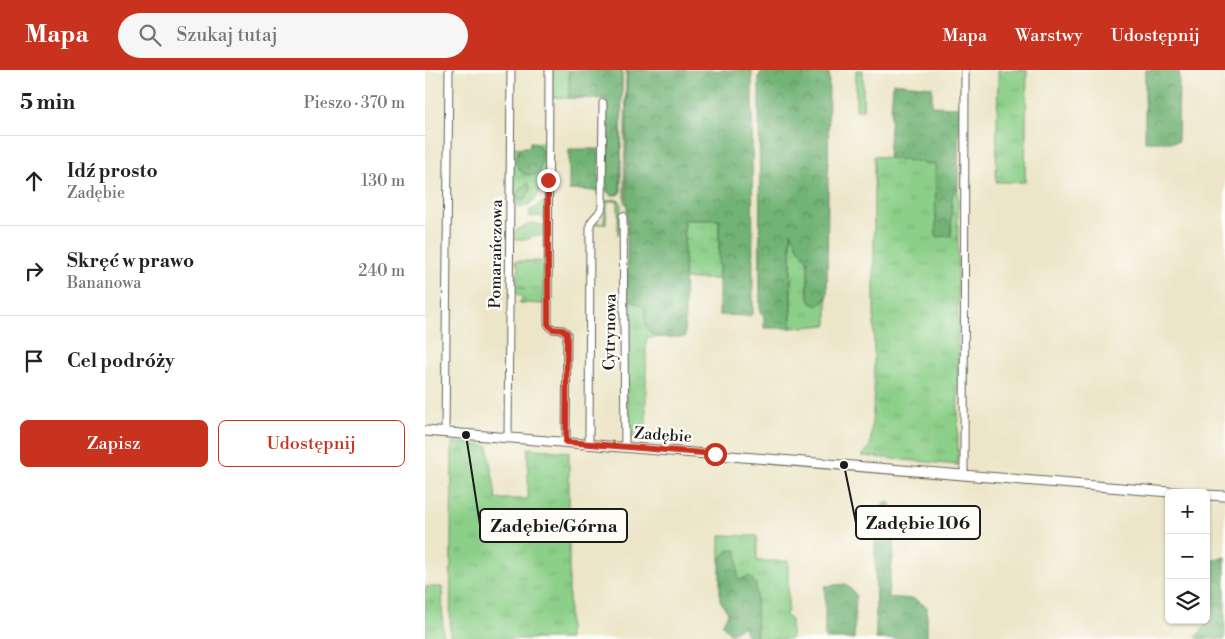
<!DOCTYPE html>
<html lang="pl">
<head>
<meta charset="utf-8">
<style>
  :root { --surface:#fff; --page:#f6f6f6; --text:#222; --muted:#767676; --line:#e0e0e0; --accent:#c8321e }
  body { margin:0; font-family:"Libre Bodoni",serif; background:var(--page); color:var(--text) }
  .controls { position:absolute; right:15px; bottom:15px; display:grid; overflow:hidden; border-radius:8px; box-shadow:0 1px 4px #0004 }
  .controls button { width:45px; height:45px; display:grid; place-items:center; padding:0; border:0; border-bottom:1px solid var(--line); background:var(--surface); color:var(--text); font:25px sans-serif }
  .stop { position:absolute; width:15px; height:15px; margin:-11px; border:4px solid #c8321e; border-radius:50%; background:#fff }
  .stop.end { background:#c8321e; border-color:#fff; box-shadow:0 1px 5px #0008 }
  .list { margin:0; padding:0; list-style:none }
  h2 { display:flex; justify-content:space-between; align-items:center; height:65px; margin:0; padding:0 20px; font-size:21px }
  h2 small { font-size:16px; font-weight:400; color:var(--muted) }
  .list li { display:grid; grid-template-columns:32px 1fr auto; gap:15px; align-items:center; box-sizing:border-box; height:90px; padding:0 20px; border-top:1px solid var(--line) }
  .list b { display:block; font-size:19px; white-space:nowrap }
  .list p { margin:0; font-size:16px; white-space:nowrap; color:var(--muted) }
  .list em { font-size:16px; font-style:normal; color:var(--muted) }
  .actions { display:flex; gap:10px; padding:15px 20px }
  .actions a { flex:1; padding:11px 0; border:1px solid var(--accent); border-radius:8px; text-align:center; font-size:18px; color:var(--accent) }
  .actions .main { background:var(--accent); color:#fff }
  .icon { flex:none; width:28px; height:28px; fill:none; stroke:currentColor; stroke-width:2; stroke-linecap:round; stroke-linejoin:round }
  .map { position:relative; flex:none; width:800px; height:569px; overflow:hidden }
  header { display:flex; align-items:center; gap:30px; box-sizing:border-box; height:70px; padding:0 25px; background:var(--accent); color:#fff }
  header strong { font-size:24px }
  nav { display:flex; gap:28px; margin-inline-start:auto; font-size:18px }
  .search { width:350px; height:45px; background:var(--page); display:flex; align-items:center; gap:12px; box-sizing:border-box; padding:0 18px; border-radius:28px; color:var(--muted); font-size:19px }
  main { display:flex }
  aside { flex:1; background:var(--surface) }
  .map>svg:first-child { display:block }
</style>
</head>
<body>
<header>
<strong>Mapa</strong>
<div class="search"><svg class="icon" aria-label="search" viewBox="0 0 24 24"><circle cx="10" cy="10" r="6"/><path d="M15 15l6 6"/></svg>Szukaj tutaj</div>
<nav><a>Mapa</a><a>Warstwy</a><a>Udostępnij</a></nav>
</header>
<main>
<aside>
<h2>5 min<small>Pieszo · 370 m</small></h2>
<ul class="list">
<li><svg class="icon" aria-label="ahead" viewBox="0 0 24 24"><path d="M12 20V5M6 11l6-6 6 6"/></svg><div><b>Idź prosto</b><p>Zadębie</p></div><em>130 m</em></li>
<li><svg class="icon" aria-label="right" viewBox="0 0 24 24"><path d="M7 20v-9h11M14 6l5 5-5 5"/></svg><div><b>Skręć w prawo</b><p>Bananowa</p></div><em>240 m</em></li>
<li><svg class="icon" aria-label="arrive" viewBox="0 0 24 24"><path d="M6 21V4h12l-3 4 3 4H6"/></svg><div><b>Cel podróży</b></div></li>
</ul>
<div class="actions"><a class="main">Zapisz</a><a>Udostępnij</a></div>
</aside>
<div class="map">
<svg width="800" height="569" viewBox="0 0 800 569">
  <defs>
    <pattern id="grass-tufts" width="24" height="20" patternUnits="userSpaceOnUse" patternTransform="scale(1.25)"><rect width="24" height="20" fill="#8ccf88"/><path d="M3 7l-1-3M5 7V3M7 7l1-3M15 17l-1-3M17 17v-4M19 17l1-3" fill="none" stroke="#78b175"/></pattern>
    <pattern id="forest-crowns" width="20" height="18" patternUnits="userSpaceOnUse" patternTransform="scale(1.25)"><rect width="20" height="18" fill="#71b274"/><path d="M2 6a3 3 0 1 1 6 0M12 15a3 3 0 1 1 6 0" fill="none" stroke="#5c905e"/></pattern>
  </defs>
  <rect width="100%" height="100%" fill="#fdfcf7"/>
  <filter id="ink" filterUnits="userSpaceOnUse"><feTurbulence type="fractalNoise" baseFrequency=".02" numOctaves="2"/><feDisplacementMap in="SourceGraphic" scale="10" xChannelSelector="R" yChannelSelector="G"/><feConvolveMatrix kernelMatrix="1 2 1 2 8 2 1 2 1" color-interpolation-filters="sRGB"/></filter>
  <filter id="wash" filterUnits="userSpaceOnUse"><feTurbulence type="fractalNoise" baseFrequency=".0096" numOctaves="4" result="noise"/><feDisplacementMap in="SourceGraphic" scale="20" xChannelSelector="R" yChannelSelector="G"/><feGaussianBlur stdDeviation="1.12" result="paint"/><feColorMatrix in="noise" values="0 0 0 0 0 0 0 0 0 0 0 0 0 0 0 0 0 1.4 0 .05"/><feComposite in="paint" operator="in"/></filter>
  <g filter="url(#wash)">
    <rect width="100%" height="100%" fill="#ece5c7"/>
    <!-- grass -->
    <g fill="url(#grass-tufts)" stroke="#547652">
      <path d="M127 0H144V28L126 27Z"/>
      <path d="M197 0 196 121 195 124 192 125 195 120Z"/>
      <path d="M201 0H202L200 134 199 122Z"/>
      <rect x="431" y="0" width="7" height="40"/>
      <path d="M573 0H602L600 112H571Z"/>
      <path d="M105 72 122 73C121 92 122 134 95 137L88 129 86 77 105 78Z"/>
      <path d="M449 86 510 94 526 166 527 126 533 117V395L437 386 445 377 449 328Z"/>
      <path d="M189 129 195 131 196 134V161L193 165V131H182L181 154H167L179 153 180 131Z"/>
      <path d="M118 132 120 134V150L115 146 104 147 105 141Z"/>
      <rect x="259" y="150" width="35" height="59"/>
      <path d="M106 153 118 155 122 165 105 166V169H87L88 162Z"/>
      <path d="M366 160 383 191V226L398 233 402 226V255L366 258Z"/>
      <path d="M90 191H122V234L94 233 98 228 90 222 89 218 91 216 99 219 89 211 94 199Z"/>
      <path d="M202 229 219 237 221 255 233 266 241 267 221 268V370L202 368Z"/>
      <path d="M27 372 63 376C64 394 70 411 71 429H103V378L144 382V569H25Z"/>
      <path d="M295 465 332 466V491H363V541L360 545 366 550V569H332L313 510 295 489Z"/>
      <path d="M0 517H17L18 569H0Z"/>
    </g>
    <!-- forest -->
    <g fill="url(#forest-crowns)" stroke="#466748">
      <path d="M144 0H197L195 120 192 125H186L181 121V29L144 28Z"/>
      <path d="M202 0H327L328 243 325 246 294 245V150H259L260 267C248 267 227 271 222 257 219 251 221 244 219 237L202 229Z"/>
      <path d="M337 0H404L402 226 393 236 386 233 383 226V191L373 177 366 162V258H339V247L335 243 334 6Z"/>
      <path d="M720 0H754L753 72H720Z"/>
      <path d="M468 13 507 17V36L534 37 533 117 527 126 526 166 511 167 510 94 463 88Z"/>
      <path d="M105 72 114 75C119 85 118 94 113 104 95 111 85 91 96 77H105Z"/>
      <path d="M144 79H174V121L144 120Z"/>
      <path d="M102 113 105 115V121L101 128 93 130 91 123Z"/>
      <path d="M464 432C476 453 465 502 463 527L489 529 502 537V569H451L450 473 458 433Z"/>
      <path d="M312 480 313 510 325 506 331 515 332 569H324L318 556 306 564 297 555 303 543 295 530V489L302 481Z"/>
      <path d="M800 487V569H774L771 567 781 555 778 550H781V490Z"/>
      <path d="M421 514 431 525 429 569H400V516Z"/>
    </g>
  </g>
  <g filter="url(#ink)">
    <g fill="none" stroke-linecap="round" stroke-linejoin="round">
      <!-- minor casing -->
      <g stroke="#656258" stroke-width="9">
        <g id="minor">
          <path d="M124 0 123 254 127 259 138 260 142 263 141 372"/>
          <path d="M198 146 200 377"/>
          <path d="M20 363 24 0"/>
          <path d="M83 367 86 0"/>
          <path d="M164 374 165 155C167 147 176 145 177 136L178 33"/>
          <path d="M539 405 540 0"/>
        </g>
      </g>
      <!-- tertiary casing -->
      <g stroke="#656258" stroke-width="11">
        <g id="tertiary">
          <path d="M0 361 757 423"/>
          <path d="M781 425 800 426"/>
        </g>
      </g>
      <!-- minor -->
      <use href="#minor" stroke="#fff" stroke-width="7"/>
      <!-- tertiary -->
      <use href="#tertiary" stroke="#fff" stroke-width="9"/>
    </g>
  </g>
  <g fill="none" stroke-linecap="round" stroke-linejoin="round" filter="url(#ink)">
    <!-- route -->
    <path stroke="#c8321e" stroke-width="6" d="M123 110V254L127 259 138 260 142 263 141 372 290 384"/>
  </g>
  <g text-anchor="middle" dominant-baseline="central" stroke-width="4.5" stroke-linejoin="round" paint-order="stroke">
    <!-- street labels -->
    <g font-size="16" fill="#1c1c1c" stroke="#fdfcf7">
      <text transform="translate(71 184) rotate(-89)">Pomarańczowa</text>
      <text transform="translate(185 262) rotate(-89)">Cytrynowa</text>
      <text transform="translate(238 365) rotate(4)">Zadębie</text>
    </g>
  </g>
  <!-- callouts -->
  <path fill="none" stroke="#1c1c1c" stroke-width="2" d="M419 395L431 453M41 365L55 455"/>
  <g fill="#1c1c1c" stroke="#fdfcf7" stroke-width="2">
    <circle cx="419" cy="395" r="5"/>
    <circle cx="41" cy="365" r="5"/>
  </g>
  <g fill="#fdfcf7" stroke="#1c1c1c" stroke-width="2">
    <rect x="431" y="436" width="124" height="33" rx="5"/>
    <rect x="55" y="439" width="147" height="33" rx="5"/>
  </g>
  <g font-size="18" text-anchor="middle" font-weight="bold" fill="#1c1c1c">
    <text x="493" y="459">Zadębie 106</text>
    <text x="129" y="462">Zadębie/Górna</text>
  </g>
</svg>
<div class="controls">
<button>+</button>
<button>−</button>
<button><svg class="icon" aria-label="layers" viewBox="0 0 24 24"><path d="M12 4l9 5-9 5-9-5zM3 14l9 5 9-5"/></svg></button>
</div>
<div class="stop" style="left:290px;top:384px"></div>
<div class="stop end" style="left:123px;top:110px"></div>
</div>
</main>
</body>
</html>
